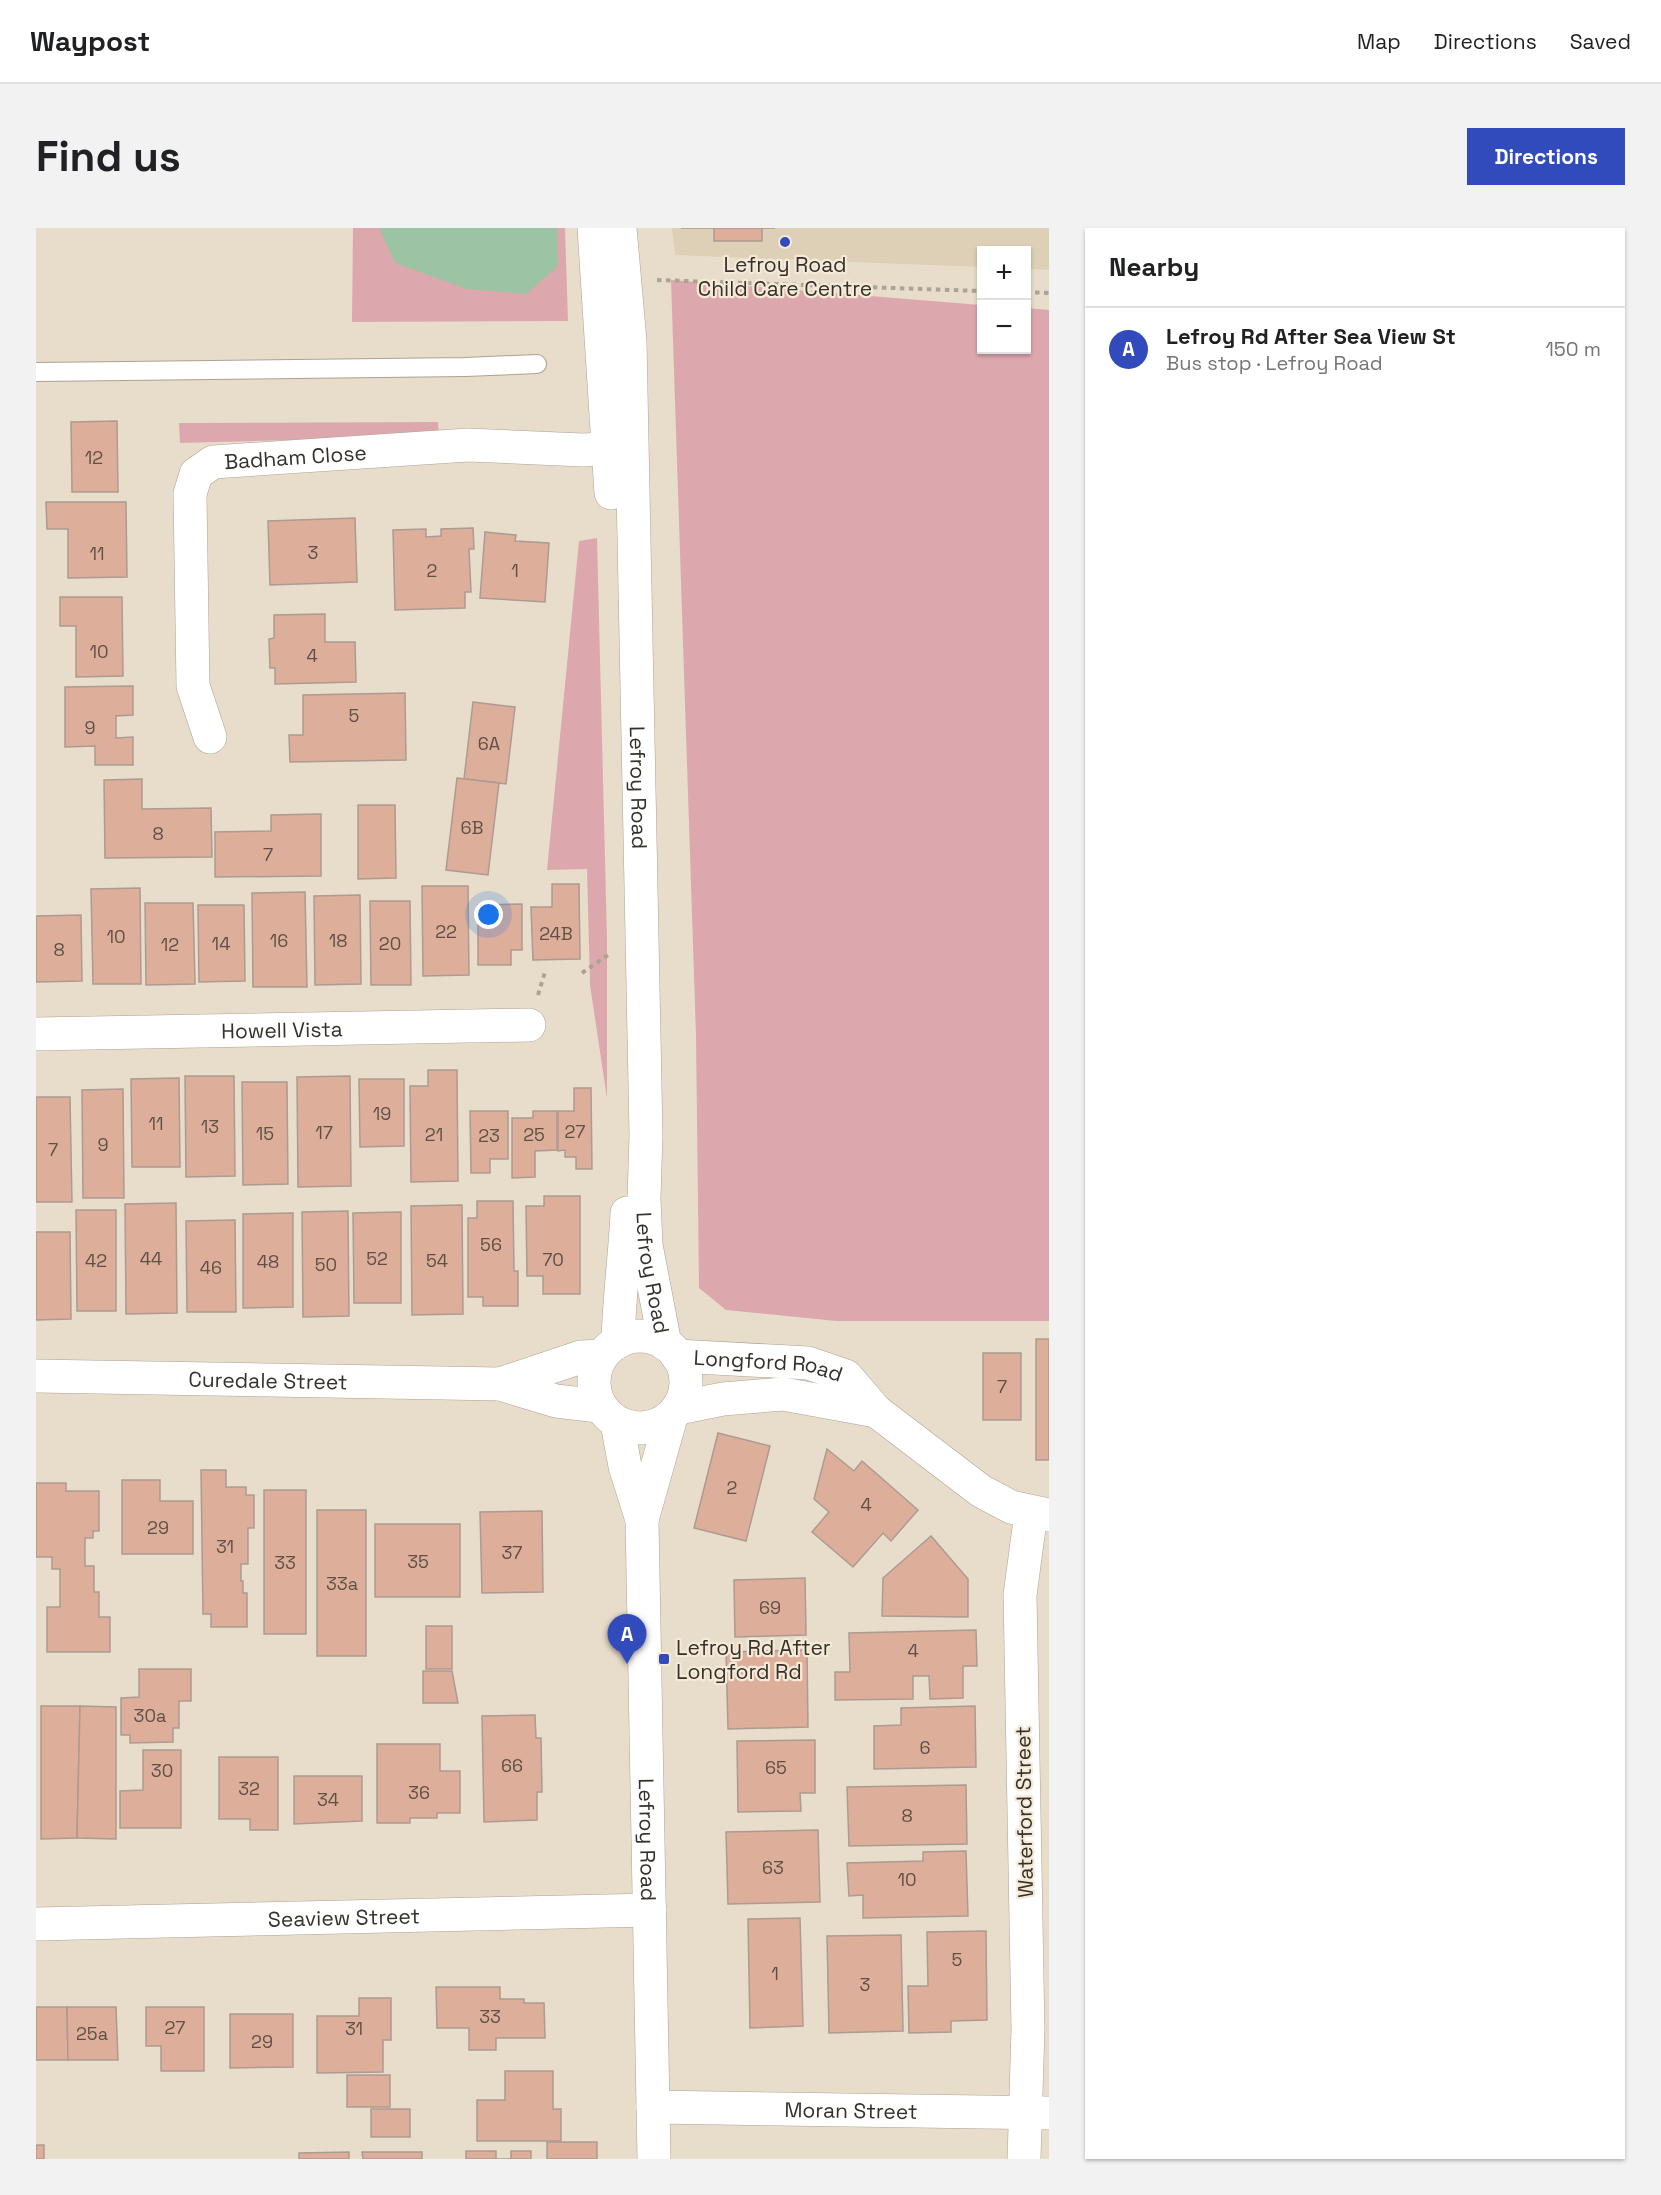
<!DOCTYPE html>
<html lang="en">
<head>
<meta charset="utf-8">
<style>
  :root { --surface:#fff; --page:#f2f2f2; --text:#202124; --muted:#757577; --line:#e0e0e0; --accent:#314bbc }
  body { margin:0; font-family:"Space Grotesk",sans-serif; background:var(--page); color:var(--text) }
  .controls { position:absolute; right:18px; top:18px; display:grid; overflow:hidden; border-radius:0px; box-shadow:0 2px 4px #0004 }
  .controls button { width:54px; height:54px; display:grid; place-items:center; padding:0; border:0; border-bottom:2px solid var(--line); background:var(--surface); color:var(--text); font:30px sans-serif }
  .you { position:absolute; left:453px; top:687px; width:21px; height:21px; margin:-15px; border:4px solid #fff; border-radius:50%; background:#1a73e8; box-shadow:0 0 0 9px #1a73e833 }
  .badge { display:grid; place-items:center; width:39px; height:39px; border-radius:50%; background:var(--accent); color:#fff; font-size:20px; font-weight:700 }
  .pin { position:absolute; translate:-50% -50px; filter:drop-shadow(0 2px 3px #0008) }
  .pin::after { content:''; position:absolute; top:32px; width:21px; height:18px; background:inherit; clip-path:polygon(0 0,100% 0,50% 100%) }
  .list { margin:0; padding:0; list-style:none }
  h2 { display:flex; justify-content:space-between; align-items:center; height:78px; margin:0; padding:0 24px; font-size:26px }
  h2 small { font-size:20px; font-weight:400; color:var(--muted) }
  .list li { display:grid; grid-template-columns:39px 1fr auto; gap:18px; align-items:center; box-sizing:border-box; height:84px; padding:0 24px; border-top:2px solid var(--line) }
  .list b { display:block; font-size:22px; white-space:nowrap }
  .list p { margin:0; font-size:20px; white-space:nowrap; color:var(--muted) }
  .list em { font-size:20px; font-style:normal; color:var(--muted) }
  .map { position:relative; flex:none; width:1013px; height:1931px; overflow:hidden; border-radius:0px }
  header { display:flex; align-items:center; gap:36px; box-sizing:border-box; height:84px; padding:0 30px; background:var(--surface); border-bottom:2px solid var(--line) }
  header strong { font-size:28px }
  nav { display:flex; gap:33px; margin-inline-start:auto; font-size:21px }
  .intro { display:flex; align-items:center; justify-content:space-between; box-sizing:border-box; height:144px; padding:0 36px }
  h1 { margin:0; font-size:42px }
  .button { padding:15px 27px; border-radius:0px; background:var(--accent); color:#fff; font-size:21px; font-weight:700 }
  main { display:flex; gap:36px; padding:0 36px }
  aside { flex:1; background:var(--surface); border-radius:0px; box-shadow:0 2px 4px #0004 }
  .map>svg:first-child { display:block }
</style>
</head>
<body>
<header>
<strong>Waypost</strong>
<nav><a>Map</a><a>Directions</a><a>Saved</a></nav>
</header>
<div class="intro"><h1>Find us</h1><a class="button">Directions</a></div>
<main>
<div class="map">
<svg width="1013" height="1931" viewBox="0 0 1013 1931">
  <rect width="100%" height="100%" fill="#e8ddcb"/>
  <!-- built -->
  <path fill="#ded0b7" d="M636 0H1013V42L991 41 990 22H945V39L639 27Z"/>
  <!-- green -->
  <g fill="#dca8ae">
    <path d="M317 0H529L532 93 316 94Z"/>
    <path d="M635 52 945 77V122H990L991 80 1013 82V1093H800L690 1082 663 1060 660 808Z"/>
    <path d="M402 194 403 208 144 215 143 195Z"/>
    <path d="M561 310 571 711V870L554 757 551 641 511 642 543 313Z"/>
  </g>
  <!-- water -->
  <path fill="#9cc3a3" d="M343 0H521L522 38 490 66 431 61 359 35Z"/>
  <!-- building -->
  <g fill="#ddaf9a" stroke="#ad9a91" stroke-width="1.5">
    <path d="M645 0H739H726V13H678V0Z"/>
    <path d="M81 193 82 264H36L35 194Z"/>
    <path d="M10 274H90L91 349 32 350V301H11Z"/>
    <path d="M319 290 321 354 234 357 232 293Z"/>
    <path d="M437 300 438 321H433L435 364H429V380L359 382 357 302 390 301V309L405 308V301Z"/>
    <path d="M449 304 480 307 479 313 513 315 509 374 444 370Z"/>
    <path d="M24 369H86L87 448 40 449V398H24Z"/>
    <path d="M289 386V414H319L320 454 239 456V440H234L233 411 238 410V387Z"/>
    <path d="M97 458V487L80 488V510L97 509V537H59V518L29 519V459Z"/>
    <path d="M369 465 370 532 254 534 253 507H267V467Z"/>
    <path d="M437 474 479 479 470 556 428 551Z"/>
    <path d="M421 550 463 555 452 647 410 642Z"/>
    <path d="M106 551V581L175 580 176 629 69 630 68 552Z"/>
    <path d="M322 577H359L360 650 322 651Z"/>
    <path d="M285 586V648L179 649V604L235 603V587Z"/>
    <path d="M516 656H543L544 731 497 732 495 679H516Z"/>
    <path d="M386 658H432L433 747 387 748Z"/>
    <path d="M104 660 105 756H57L55 661Z"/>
    <path d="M269 664 271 759H217L216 665Z"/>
    <path d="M324 667 325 756 279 757 278 668Z"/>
    <path d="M334 673H374L375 757H335Z"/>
    <path d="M109 675H157L159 756 110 757Z"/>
    <path d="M486 676V722H475V737H442V677Z"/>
    <path d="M162 677H208L209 753 163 754Z"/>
    <path d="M45 687 46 753 0 754V688Z"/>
    <path d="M392 842H421L422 953 375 954 374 858H392Z"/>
    <path d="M149 848H198L199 948 150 949Z"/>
    <path d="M314 848 315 958 262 959 261 849Z"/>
    <path d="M143 850 144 939H96L95 851Z"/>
    <path d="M323 851H368V918L324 919Z"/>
    <path d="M206 854H251L252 956 207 957Z"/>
    <path d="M538 860H555L556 941H540V929H529V922L522 923V883H538Z"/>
    <path d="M87 861 88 970H47L46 862Z"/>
    <path d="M0 869H34L36 974H0Z"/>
    <path d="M434 883H472V931H454V945H435Z"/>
    <path d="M497 883H521V922L499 923V949L476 950V890H497Z"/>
    <path d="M508 968H544V1066H507V1048H491L490 978H508Z"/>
    <path d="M441 973H477L478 1043H482V1078H447V1069H432V990H441Z"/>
    <path d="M140 975 141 1085 90 1086 89 976Z"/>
    <path d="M426 977 427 1086 376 1087 375 978Z"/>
    <path d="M40 982H80V1083H41Z"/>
    <path d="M312 983 313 1088 267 1089 266 984Z"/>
    <path d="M365 984V1075H318L317 985Z"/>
    <path d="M257 985V1079L207 1080V986Z"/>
    <path d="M199 992 200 1084H151L150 993Z"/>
    <path d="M0 1004H34L35 1091 0 1092Z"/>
    <rect x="1000" y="1111" width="13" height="121"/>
    <rect x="947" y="1125" width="38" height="67"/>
    <path d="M682 1205 734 1218 710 1313 658 1300Z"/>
    <path d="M791 1221 818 1243 826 1233 882 1282 855 1313 847 1305 817 1339 776 1304 793 1284 778 1271Z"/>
    <path d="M165 1242H190V1259H210V1267H218V1300H212V1336H205V1353H207V1365H211V1399H175V1386H167Z"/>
    <path d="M86 1252H124V1273H157V1326H86Z"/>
    <path d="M0 1255H30V1263H63V1303H57V1310H49V1338H58V1364H63V1389H74V1424H11V1379H24V1341H16V1329H0Z"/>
    <rect x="228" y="1262" width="42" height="144"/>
    <rect x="281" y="1282" width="49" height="146"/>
    <path d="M506 1283 507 1364 446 1365 444 1284Z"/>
    <rect x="339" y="1296" width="85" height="73"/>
    <path d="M895 1308 932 1351V1389L846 1388 847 1350Z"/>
    <path d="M769 1350 770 1407 699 1409 698 1352Z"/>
    <rect x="390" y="1398" width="26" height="43"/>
    <path d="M940 1402 941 1438H927V1470L894 1471 893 1448H877V1471L799 1472V1444H814L813 1405Z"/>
    <path d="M771 1422 772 1499 692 1501 690 1424Z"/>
    <path d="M103 1441H155V1473H143V1500H137V1514L94 1515V1507H85V1470L103 1469Z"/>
    <path d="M387 1443H416L422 1475H387Z"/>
    <path d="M5 1478H44L41 1610 5 1611Z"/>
    <path d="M44 1478 80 1479V1611L41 1610Z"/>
    <path d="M939 1478 940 1539 838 1541V1498L865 1497V1480Z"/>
    <path d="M499 1487 500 1510H505L506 1564H501V1592L448 1594 446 1488Z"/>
    <path d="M779 1512V1565H764L765 1583 702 1584 701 1513Z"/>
    <path d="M341 1516H404V1543H424V1585H401V1590H374V1595H341Z"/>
    <path d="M107 1522H145V1600H84V1563L107 1562Z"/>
    <path d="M183 1529H242V1602H214V1591H183Z"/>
    <path d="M258 1548H326V1593L258 1596Z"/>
    <path d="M930 1557 931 1616 813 1618 811 1559Z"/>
    <path d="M782 1602 784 1674 692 1676 690 1604Z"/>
    <path d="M930 1623 932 1688 827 1690V1667L813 1668 811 1635 887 1633V1624Z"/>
    <path d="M764 1690 767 1798 714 1800 712 1691Z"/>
    <path d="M950 1703 951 1792 915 1793V1804L873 1805 872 1758H892L891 1704Z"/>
    <path d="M865 1707 867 1803 793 1805 791 1708Z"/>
    <path d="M400 1759H464V1771H488V1775H508L509 1810H460V1822H433V1800H401Z"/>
    <path d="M323 1770H355V1812H347V1844L281 1845V1788H323Z"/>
    <path d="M0 1779H31L32 1832H0Z"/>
    <path d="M31 1779H80L82 1832H32Z"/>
    <path d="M110 1779H168V1843H125V1818H110Z"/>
    <path d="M194 1786H257V1839L194 1840Z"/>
    <path d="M469 1843H517V1881H525V1913H441V1872H469Z"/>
    <rect x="311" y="1847" width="43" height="32"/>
    <rect x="335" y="1881" width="39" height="28"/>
    <rect x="511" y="1914" width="50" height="17"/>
    <rect x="0" y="1917" width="8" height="14"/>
    <path d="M430 1923H460V1931H475V1923H495V1931H430Z"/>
    <path d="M313 1924V1931H263V1925Z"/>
    <path d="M326 1924H386V1931H327Z"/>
  </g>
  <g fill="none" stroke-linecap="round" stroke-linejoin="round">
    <!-- service casing -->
    <g stroke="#aca291" stroke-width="20">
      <path id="service" d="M0 144 429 139 501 136"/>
    </g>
    <!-- minor casing -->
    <g stroke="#aca291" stroke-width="34">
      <g id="minor">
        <path id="s1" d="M174 509 157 458 154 266 160 246 177 234 432 217 546 222 595 220"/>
        <path id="s2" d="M0 806 493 797"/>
        <path id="s3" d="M641 1128 772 1135 810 1148 840 1183 945 1263 975 1279 1013 1287"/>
        <path id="s4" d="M0 1148 464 1156 520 1173 563 1178"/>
        <path d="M464 1156 545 1129 566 1128"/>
        <path d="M642 1180 687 1171 747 1166 840 1183"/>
        <path id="s5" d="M0 1696 614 1682"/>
        <path id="s6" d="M617 1879 1013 1885"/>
        <path d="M988 1931 992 1801 984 1367 995 1285"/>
      </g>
    </g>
    <!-- tertiary casing -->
    <g stroke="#aca291" stroke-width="34">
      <g id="tertiary">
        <path d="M558 0 575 265"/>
        <path id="s7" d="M584 0 594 113 610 907 608 971 610 1017 629 1116"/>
        <circle cx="604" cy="1154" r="46"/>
        <path d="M582 1114C583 1070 589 1028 591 985"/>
        <path id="s8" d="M581 1195 589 1238 606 1292 618 1931"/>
        <path d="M606 1292 635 1189"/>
      </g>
    </g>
    <!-- path -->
    <g stroke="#aba395" stroke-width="4" stroke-dasharray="4.5 4.5" stroke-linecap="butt">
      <path d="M621 52 945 63"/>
      <path d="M990 64 1013 65"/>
      <path d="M546 745 572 727"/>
      <path d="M502 767 509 744"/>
    </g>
    <!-- service -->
    <use href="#service" stroke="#fff" stroke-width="18"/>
    <!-- minor -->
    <use href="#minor" stroke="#fff" stroke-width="33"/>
    <!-- tertiary -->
    <use href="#tertiary" stroke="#fff" stroke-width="33"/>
  </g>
  <!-- markers -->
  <g fill="#314bbc" stroke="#f5ead8" stroke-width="2">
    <circle cx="749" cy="14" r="6"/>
    <rect x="622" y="1425" width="12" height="12" rx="3"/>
  </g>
  <g text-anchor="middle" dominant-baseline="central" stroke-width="4.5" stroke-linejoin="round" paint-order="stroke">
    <!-- number labels -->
    <g font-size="18" fill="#5f5046">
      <text x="58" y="229">12</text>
      <text x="277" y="324">3</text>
      <text x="61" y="325">11</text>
      <text x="396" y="342">2</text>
      <text x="479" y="342">1</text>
      <text x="63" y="423">10</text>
      <text x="276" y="427">4</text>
      <text x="318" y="487">5</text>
      <text x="54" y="499">9</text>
      <text x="453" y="515">6A</text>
      <text x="436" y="599">6B</text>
      <text x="122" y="605">8</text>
      <text x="232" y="626">7</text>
      <text x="410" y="703">22</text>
      <text x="520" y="705">24B</text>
      <text x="80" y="708">10</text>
      <text x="243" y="712">16</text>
      <text x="302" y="712">18</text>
      <text x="185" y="715">14</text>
      <text x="354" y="715">20</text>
      <text x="134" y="716">12</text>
      <text x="23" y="721">8</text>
      <text x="346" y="885">19</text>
      <text x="120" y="895">11</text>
      <text x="174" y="898">13</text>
      <text x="539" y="903">27</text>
      <text x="288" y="904">17</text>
      <text x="229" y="905">15</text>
      <text x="398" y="906">21</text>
      <text x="498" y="906">25</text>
      <text x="453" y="907">23</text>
      <text x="67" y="916">9</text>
      <text x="17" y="921">7</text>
      <text x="455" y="1016">56</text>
      <text x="115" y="1030">44</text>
      <text x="341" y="1030">52</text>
      <text x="517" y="1031">70</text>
      <text x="60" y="1032">42</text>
      <text x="401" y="1032">54</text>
      <text x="232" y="1033">48</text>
      <text x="290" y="1036">50</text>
      <text x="175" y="1039">46</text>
      <text x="966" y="1158">7</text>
      <text x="696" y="1259">2</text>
      <text x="830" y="1276">4</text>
      <text x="122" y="1299">29</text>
      <text x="189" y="1318">31</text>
      <text x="476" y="1324">37</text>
      <text x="382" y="1333">35</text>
      <text x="249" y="1334">33</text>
      <text x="306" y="1355">33a</text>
      <text x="734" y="1379">69</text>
      <text x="877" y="1422">4</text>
      <text x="114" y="1487">30a</text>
      <text x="889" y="1519">6</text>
      <text x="476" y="1537">66</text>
      <text x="740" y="1539">65</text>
      <text x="126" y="1542">30</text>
      <text x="213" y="1560">32</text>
      <text x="383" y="1564">36</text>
      <text x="292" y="1571">34</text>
      <text x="871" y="1587">8</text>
      <text x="737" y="1639">63</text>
      <text x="871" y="1651">10</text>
      <text x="921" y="1731">5</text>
      <text x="739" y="1745">1</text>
      <text x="829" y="1756">3</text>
      <text x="454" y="1788">33</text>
      <text x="139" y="1799">27</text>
      <text x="318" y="1800">31</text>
      <text x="56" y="1805">25a</text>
      <text x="226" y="1813">29</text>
    </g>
    <!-- poi labels -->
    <g font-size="21" fill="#35312a" stroke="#f5ead8">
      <text x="749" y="36">Lefroy Road<tspan x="749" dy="24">Child Care Centre</tspan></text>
      <text x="640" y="1419" text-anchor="start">Lefroy Rd After<tspan x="640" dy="24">Longford Rd</tspan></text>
    </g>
    <!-- street labels -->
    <g font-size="21" fill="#35312a" stroke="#f5ead8">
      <text stroke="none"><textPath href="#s1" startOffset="370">Badham Close</textPath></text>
      <text stroke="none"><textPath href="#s7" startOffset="560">Lefroy Road</textPath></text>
      <text stroke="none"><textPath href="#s2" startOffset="246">Howell Vista</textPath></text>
      <text stroke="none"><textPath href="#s7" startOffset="1046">Lefroy Road</textPath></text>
      <text stroke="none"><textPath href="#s3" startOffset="92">Longford Road</textPath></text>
      <text stroke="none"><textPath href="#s4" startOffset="232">Curedale Street</textPath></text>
      <text transform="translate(988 1584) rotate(-91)">Waterford Street</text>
      <text stroke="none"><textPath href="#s8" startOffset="420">Lefroy Road</textPath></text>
      <text stroke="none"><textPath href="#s5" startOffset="308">Seaview Street</textPath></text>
      <text stroke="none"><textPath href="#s6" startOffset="198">Moran Street</textPath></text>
    </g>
  </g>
</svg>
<div class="controls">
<button>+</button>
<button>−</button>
</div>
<div class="you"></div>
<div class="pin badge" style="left:591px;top:1436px">A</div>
</div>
<aside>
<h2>Nearby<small></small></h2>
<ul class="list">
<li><span class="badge">A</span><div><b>Lefroy Rd After Sea View St</b><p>Bus stop · Lefroy Road</p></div><em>150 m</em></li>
</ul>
</aside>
</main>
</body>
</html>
